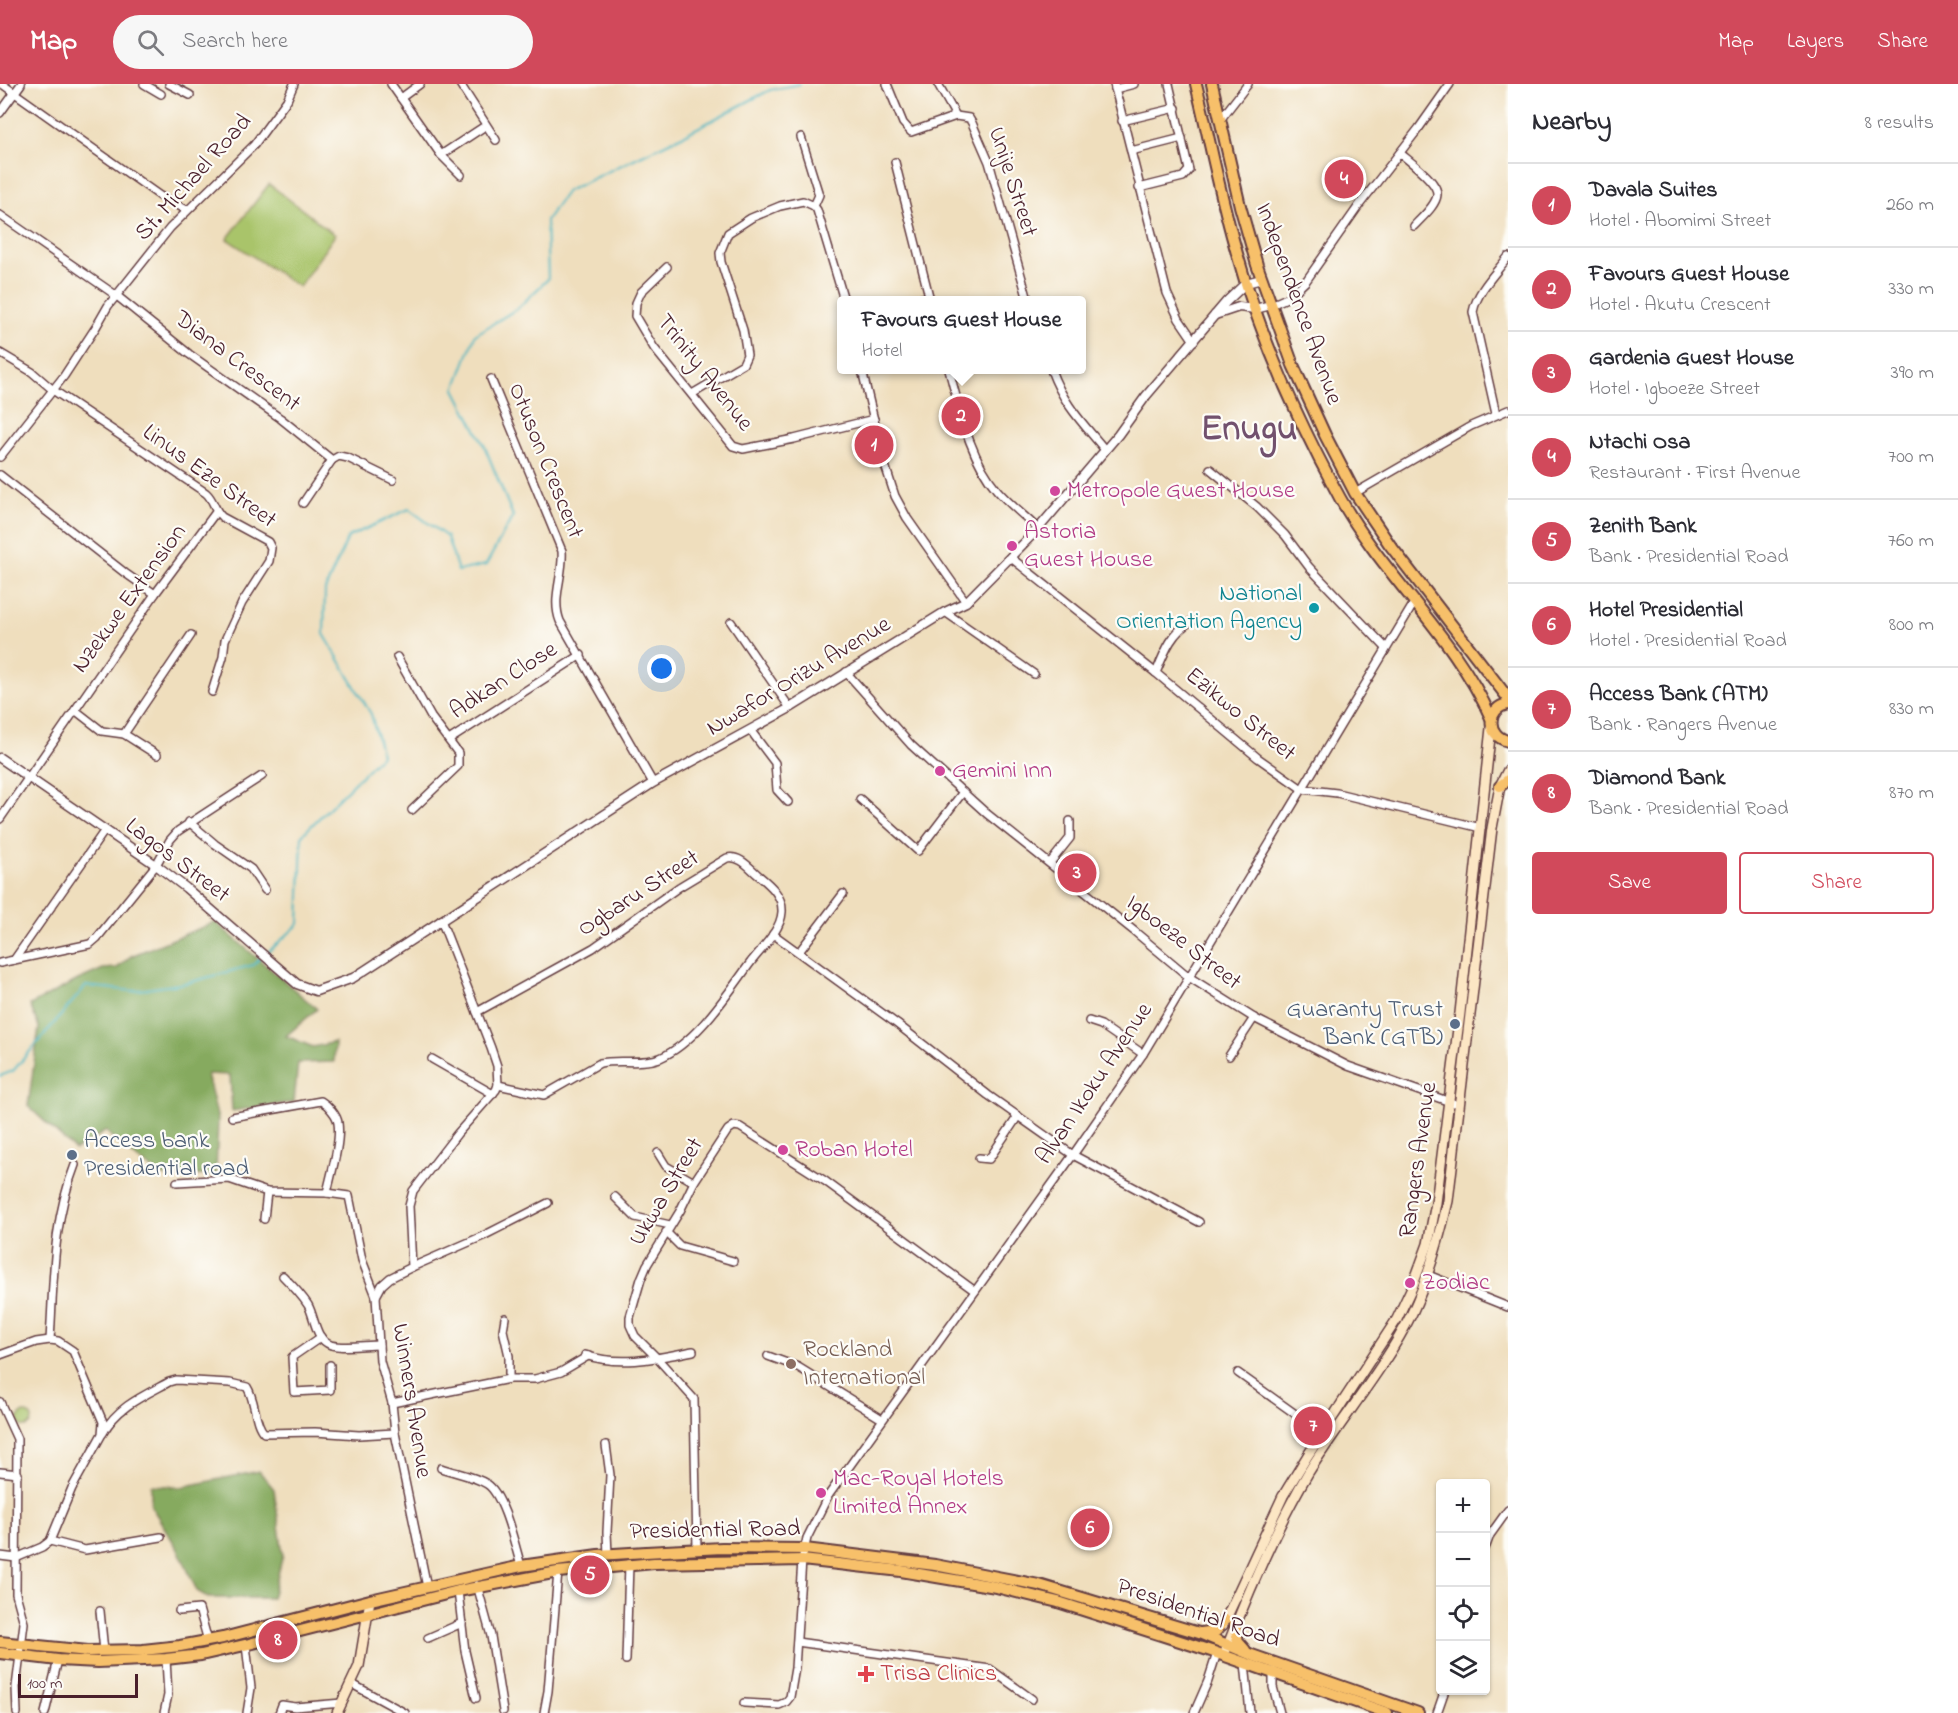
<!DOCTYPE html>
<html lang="en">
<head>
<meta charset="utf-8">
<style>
  :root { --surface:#fff; --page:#f7f7f7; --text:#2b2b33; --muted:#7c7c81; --line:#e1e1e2; --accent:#d1495b }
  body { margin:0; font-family:"Indie Flower",sans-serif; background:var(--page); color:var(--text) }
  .controls { position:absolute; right:18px; bottom:18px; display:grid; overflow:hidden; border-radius:6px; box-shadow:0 2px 4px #0004 }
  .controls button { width:54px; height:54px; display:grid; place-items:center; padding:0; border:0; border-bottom:2px solid var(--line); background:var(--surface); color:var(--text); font:30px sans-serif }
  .scale { position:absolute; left:18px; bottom:15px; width:120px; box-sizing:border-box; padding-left:6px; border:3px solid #4a1f2b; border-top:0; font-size:16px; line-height:21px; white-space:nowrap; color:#4a1f2b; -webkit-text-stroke:4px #fdfcf7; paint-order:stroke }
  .you { position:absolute; left:662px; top:585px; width:21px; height:21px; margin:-15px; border:4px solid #fff; border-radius:50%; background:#1a73e8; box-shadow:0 0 0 9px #1a73e833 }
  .badge { display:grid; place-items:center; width:39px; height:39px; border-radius:50%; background:var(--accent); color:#fff; font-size:20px; font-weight:700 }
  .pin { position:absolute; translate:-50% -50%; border:3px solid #fff; box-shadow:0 2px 6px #0006 }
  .popup { position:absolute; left:837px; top:212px; width:249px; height:78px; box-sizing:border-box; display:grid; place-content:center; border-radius:6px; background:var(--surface); filter:drop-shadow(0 2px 4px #0005); font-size:20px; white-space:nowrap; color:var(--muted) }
  .popup b { font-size:22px; color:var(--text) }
  .popup::after { content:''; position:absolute; left:50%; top:100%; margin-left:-12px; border:12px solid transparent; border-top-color:var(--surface) }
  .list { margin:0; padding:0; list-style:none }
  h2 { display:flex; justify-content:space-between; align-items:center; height:78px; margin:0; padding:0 24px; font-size:26px }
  h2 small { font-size:20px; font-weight:400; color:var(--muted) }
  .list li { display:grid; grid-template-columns:39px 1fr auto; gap:18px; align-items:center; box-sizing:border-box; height:84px; padding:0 24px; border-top:2px solid var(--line) }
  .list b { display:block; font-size:22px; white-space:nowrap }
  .list p { margin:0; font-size:20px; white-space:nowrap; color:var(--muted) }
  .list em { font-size:20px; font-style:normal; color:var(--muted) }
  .actions { display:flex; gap:12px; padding:18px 24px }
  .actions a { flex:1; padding:14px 0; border:2px solid var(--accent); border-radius:6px; text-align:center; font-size:21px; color:var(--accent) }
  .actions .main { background:var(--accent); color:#fff }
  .icon { flex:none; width:33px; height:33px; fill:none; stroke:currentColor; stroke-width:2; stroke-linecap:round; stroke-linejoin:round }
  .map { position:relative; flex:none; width:1508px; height:1629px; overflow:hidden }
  header { display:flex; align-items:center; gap:36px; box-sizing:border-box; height:84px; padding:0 30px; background:var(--accent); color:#fff }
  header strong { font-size:28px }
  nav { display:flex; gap:33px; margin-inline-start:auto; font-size:21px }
  .search { width:420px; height:54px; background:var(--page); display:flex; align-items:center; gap:15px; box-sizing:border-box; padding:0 21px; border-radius:33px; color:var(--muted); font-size:22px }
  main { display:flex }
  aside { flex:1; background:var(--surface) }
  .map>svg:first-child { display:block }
</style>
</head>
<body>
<header>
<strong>Map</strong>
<div class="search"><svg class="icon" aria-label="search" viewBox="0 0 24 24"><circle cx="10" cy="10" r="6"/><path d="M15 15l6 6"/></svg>Search here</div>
<nav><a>Map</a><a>Layers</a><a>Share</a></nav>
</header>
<main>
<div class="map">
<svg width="1508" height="1629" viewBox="0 0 1508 1629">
  <rect width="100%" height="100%" fill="#fdfcf7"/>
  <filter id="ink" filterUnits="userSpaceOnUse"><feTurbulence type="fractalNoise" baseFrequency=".0167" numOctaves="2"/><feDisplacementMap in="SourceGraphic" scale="12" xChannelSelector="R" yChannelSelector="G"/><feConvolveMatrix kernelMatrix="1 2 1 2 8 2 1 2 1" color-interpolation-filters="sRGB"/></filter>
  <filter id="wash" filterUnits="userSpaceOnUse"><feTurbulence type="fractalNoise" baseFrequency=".008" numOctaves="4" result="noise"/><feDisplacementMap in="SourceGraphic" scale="24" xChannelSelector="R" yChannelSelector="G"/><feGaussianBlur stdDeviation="1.35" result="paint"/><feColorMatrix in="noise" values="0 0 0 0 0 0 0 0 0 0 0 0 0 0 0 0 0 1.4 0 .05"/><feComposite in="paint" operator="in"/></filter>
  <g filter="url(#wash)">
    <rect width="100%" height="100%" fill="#efdebd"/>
    <!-- green -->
    <g fill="#a9c46a" stroke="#7a724a" stroke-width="1.5">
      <path d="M269 100 335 151 299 203 227 155Z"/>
      <circle cx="25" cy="1336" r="7"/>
    </g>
    <!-- forest -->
    <g fill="#86aa5e" stroke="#686444" stroke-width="1.5">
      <path d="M215 838 317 925 286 952 313 963 335 958 334 978 298 979 294 1018 232 1027 230 991 207 990 218 1035 216 1091 162 1092 121 1063 106 1047 75 1066 28 1022 39 943 30 921 78 896 103 885 117 884 131 872Z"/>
      <path d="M259 1387 274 1405 283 1471 272 1514H209L197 1507 179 1467 151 1422V1401L181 1403Z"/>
    </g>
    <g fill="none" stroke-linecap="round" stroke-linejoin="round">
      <!-- stream -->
      <g stroke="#46b4c0" stroke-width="2">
        <path d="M267 869 299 840 302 751 382 671 371 630 324 550 325 506 348 453 409 425 447 453 458 487 486 481 513 432 484 361 455 305 475 251 518 224 548 195 546 136 567 107 684 51 770 6 800 0"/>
        <path d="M0 992 13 987 86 902 133 907 187 899 253 881 262 872"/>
      </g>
    </g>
  </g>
  <g filter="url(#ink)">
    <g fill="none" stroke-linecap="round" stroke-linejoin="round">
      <!-- minor casing -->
      <g stroke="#633c41" stroke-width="10">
        <g id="minor">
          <path d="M2 0 160 112 187 126"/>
          <path d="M144 0 161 10"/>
          <path d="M169 0 190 11"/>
          <path d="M391 0 441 71 461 91"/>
          <path d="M460 0 496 56"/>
          <path d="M887 0 903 39 911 48 956 32 969 34 972 39 989 78 1028 216"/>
          <path d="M938 0 956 32"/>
          <path d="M1114 0 1167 209 1179 235 1194 257"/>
          <path d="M1115 5 1134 0"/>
          <path d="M401 14 420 0"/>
          <path d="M0 29 21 0"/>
          <path d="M1220 36 1248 0"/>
          <path d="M1122 37 1176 24"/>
          <path d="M801 53 819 111 814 122"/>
          <path d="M1131 67 1182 54"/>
          <path d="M1400 69C1409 77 1439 98 1437 111 1436 122 1421 134 1414 142"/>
          <path d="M441 71 485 42"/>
          <path d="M895 78 930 216"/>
          <path d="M1139 104 1183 93 1189 86 1169 0"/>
          <path d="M0 131 117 212 189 270 280 334 332 376"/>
          <path d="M667 183 641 208 636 219 635 232 654 264 733 362 743 365 794 355 874 335"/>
          <path d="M915 216 929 213"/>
          <path d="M1271 221 1289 213 1306 197 1360 120 1419 44 1450 0"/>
          <path d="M0 269 32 288 53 306 206 409C214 416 214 426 222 433L268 458 271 464 269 477 242 519 225 556 223 573 212 608"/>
          <path d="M862 286 884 378 895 412 907 434 966 518"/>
          <path d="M949 286C960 326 969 373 997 406 1009 420 1025 432 1038 445"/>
          <path d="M1051 286C1064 321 1082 338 1105 366"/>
          <path d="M491 295 562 467C564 491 551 514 560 537L653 699"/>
          <path d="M692 310 743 280 747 271 743 246 721 178 720 169 728 149 751 134 780 122 803 117 814 122 817 126 844 216"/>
          <path d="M1496 330 1473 228C1477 207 1495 190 1508 173"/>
          <path d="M0 373 64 292 96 243 108 222 170 144 254 61 287 16 294 0"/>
          <path d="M1210 385 1257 423 1285 451 1309 483 1386 564"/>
          <path d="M0 391 125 489 155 510"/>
          <path d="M1355 409 1471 342 1508 326"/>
          <path d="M303 419 332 376 339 372 348 374 393 396"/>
          <path d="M1010 473 1156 589 1258 674 1302 705 1337 709 1481 744"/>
          <path d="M945 528 1034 590"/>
          <path d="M731 538 790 624"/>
          <path d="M397 573 431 633 458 669V682L412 726"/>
          <path d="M846 588 911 661 986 729 1134 847 1189 893 1254 934 1348 982 1453 1019"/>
          <path d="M1156 589C1164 569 1172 547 1192 537"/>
          <path d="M75 626 102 647 124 650 157 671"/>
          <path d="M751 647 775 679 777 706 788 718"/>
          <path d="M124 650 191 551"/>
          <path d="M449 656 581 571"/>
          <path d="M860 715 918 767 963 708"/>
          <path d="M0 735 155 510 216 428"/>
          <path d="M189 738 215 760 251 785 265 806"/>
          <path d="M1050 779 1070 754V737"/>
          <path d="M773 850 897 940 988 1011 1073 1071 1199 1138"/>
          <path d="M799 868 843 810"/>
          <path d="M14 876 90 860 97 854 156 781 170 756 178 747 262 692"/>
          <path d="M0 879 14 876 105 746"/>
          <path d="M477 928 593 864 679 803 727 774C739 771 749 783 758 791 769 800 783 811 782 828 781 846 762 864 751 878 728 909 697 958 660 974 641 981 619 975 600 979L544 1011 498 1001"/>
          <path d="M1089 937 1101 941 1143 970"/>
          <path d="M1229 972 1254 934"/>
          <path d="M432 975 493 1010"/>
          <path d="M232 1033 321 1017C328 1021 337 1031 338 1039 341 1058 331 1090 327 1109"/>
          <path d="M658 1069 666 1082 694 1098"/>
          <path d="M979 1074 989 1075 1018 1032"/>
          <path d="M177 1098 229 1095 267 1108 327 1109 349 1112 362 1176 376 1212"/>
          <path d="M615 1113 635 1133 670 1141"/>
          <path d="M264 1135 267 1108"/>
          <path d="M666 1148 680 1162 733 1177"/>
          <path d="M412 1183 483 1152 548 1119"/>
          <path d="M1428 1191 1508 1223"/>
          <path d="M283 1192C292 1201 301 1210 308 1221 315 1233 315 1256 331 1261 345 1265 365 1261 379 1261"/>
          <path d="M505 1234 503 1246 509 1272V1295"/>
          <path d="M321 1253 292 1273 294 1308 330 1306V1281"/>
          <path d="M0 1271 36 1258 50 1256"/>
          <path d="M585 1271C620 1283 658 1274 693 1267"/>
          <path d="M768 1272 798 1283 882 1335"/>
          <path d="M1238 1289 1322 1349"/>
          <path d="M0 1318 17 1355 16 1510 24 1539 16 1603 17 1629"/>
          <path d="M392 1319 509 1295H535L561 1288 588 1272"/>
          <path d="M103 1349C117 1323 143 1312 169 1298L176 1296 230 1299 247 1303C256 1317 254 1339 264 1349L315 1348 359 1351 395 1349"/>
          <path d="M606 1361 610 1391 607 1448 608 1471"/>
          <path d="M441 1384C455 1389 474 1392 487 1400 504 1411 515 1462 521 1482"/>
          <path d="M0 1388 18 1390"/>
          <path d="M50 1457 85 1466 161 1453"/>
          <path d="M1486 1462 1490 1451 1508 1426"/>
          <path d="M697 1465 694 1315 657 1274 635 1252 630 1241V1233L641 1195 647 1181 680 1127 694 1098 728 1046 734 1042 740 1043 825 1097 975 1207"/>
          <path d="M0 1472 16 1474 42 1463 50 1457 72 1404 102 1350 103 1338 73 1267 58 1257 50 1256C54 1194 52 1140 75 1081"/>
          <path d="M477 1501 491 1552 503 1627"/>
          <path d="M427 1503 395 1349 392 1319 380 1277 376 1212 382 1201 390 1194 412 1183 409 1122 413 1107 457 1050 496 1006 498 1001 497 982 491 964 441 836"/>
          <path d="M458 1507 465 1567 476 1614"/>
          <path d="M100 1527 104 1567"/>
          <path d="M179 1527 199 1525 208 1557"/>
          <path d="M428 1554 462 1539"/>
          <path d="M797 1558 990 1585 1032 1615"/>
          <path d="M246 1561 251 1604 247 1629"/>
          <path d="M626 1576 629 1480"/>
          <path d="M1245 1579 1250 1629"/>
          <path d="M1273 1587V1603L1280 1629"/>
          <path d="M352 1600 405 1629"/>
          <path d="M744 1619 779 1621 786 1618 790 1613 795 1584 802 1476 807 1454 828 1412 1073 1071 1143 970 1414 519"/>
          <path d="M45 1629 58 1576"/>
          <path d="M164 1629 168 1611 166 1575"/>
          <path d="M279 1629 282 1621 295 1623 342 1619"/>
          <path d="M544 1629 548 1607 558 1488"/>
          <path d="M1194 1629 1208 1597 1217 1569"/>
          <path d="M1437 1629 1445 1606"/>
        </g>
      </g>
      <!-- tertiary casing -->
      <g stroke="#633c41" stroke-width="11">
        <g id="tertiary">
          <path d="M1215 231 1239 223 1255 225 1271 221"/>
          <path d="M0 674 156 781 186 804 297 900 316 907 353 894 653 699 790 624 945 528 966 518 1038 445 1118 351 1146 312 1226 218 1246 199 1262 195"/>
        </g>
      </g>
      <!-- secondary casing -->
      <g stroke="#633c41" stroke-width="12">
        <g id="secondary">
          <path d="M1223 1541 1283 1412 1308 1371 1397 1235 1413 1201 1428 1160 1436 1119 1460 929 1491 644"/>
          <path d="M1226 1566C1249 1506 1275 1445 1308 1389 1341 1335 1384 1286 1412 1229 1429 1193 1439 1156 1448 1117L1492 744 1500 702 1508 686"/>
          <path d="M337 1629 359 1582 370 1516"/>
        </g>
      </g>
      <!-- primary casing -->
      <g stroke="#633c41" stroke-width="14">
        <g id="primary">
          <path d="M1196 0C1209 53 1219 106 1234 159 1258 247 1296 334 1340 414 1383 492 1455 552 1491 634"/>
          <path d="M1212 0 1240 122 1257 181 1293 281 1325 351 1355 409 1390 461 1508 614"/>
          <path d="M1508 620C1486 624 1486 652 1508 657"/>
          <path d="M1500 702 1508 696"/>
          <path d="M1235 1540 1238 1558 1245 1566"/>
          <path d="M1201 1549 1216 1547 1225 1536"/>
          <path d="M0 1558 88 1567 143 1566 180 1562 223 1554 370 1516 521 1482 598 1471 646 1468 722 1464 805 1465 935 1481 1039 1501 1199 1549 1252 1571 1418 1629"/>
          <path d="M0 1569 58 1576 98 1578 166 1575 201 1571 249 1560 458 1507 558 1488 654 1479 802 1476 901 1487 996 1503 1058 1518 1211 1567 1387 1629"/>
        </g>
      </g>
      <!-- minor -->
      <use href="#minor" stroke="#fff" stroke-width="7"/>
      <!-- tertiary -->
      <use href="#tertiary" stroke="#fff" stroke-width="8"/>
      <!-- secondary -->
      <use href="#secondary" stroke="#fce6c4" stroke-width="9"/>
      <!-- primary -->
      <use href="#primary" stroke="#f7c06b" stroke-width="10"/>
    </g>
  </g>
  <!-- markers -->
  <g fill="#d1479c" stroke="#fdfcf7" stroke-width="2">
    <circle cx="1055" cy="407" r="6"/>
    <circle cx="1012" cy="462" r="6"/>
    <circle cx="940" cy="687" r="6"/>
    <circle cx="783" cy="1066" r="6"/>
    <circle cx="1410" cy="1199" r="6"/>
    <circle cx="821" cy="1409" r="6"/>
  </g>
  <circle fill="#0f9aa8" stroke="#fdfcf7" stroke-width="2" cx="1314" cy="524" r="6"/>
  <g fill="#5c6f8a" stroke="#fdfcf7" stroke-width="2">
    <circle cx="1455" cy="940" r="6"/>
    <circle cx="72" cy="1071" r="6"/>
  </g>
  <circle fill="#8d6e63" stroke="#fdfcf7" stroke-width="2" cx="791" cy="1280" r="6"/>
  <path fill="#e0444e" stroke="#fdfcf7" stroke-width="2" d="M863 1581h6v6h6v6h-6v6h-6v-6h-6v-6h6z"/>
  <g text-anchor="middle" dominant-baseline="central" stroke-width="4.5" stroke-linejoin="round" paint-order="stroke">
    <!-- street labels -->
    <g font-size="24" fill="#4a1f2b" stroke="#fdfcf7">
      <text transform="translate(194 94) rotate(-48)">St. Michael Road</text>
      <text transform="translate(1012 98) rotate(72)">Unije Street</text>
      <text transform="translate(1298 220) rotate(70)">Independence Avenue</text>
      <text transform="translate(237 278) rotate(37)">Diana Crescent</text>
      <text transform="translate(704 289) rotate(52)">Trinity Avenue</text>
      <text transform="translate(545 377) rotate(68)">Otuson Crescent</text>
      <text transform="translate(209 393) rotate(36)">Linus Eze Street</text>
      <text transform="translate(130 515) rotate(-54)">Nzekwe Extension</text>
      <text transform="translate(799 593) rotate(-31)">Nwafor Orizu Avenue</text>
      <text transform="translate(504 597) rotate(-33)">Adkan Close</text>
      <text transform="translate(1240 631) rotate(39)">Ezikwo Street</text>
      <text transform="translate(177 777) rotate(37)">Lagos Street</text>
      <text transform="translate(639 810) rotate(-33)">Ogbaru Street</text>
      <text transform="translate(1183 859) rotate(38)">Igboeze Street</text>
      <text transform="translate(1095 1000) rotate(-56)">Alvan Ikoku Avenue</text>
      <text transform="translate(1419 1076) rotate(-82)">Rangers Avenue</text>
      <text transform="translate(667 1108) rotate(-59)">Ukwa Street</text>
      <text transform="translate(411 1317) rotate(81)">Winners Avenue</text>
      <text transform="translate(715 1447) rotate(-1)">Presidential Road</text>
      <text transform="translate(1198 1530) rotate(19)">Presidential Road</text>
    </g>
    <!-- hotel labels -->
    <g font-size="24" fill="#b23c85" stroke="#fdfcf7" text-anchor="start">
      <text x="1067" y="407">Metropole Guest House</text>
      <text x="1024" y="448">Astoria<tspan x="1024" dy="28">Guest House</tspan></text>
      <text x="952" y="687">Gemini Inn</text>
      <text x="795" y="1066">Roban Hotel</text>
      <text x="1422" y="1199">Zodiac</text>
      <text x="833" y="1395">Mac-Royal Hotels<tspan x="833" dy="28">Limited Annex</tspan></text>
    </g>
    <!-- culture labels -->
    <g font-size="24" fill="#0d838f" stroke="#fdfcf7" text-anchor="end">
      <text x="1302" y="510">National<tspan x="1302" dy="28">Orientation Agency</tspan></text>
    </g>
    <!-- service labels -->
    <g font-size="24" fill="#4e5e75" stroke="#fdfcf7" text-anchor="end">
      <text x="1443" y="926">Guaranty Trust<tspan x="1443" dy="28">Bank (GTB)</tspan></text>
      <text x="84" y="1057" text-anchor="start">Access bank<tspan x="84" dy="28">Presidential road</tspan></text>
    </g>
    <!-- education labels -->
    <g font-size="24" fill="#785e54" stroke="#fdfcf7" text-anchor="start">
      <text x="803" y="1266">Rockland<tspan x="803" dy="28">International</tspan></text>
    </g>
    <!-- health labels -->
    <g font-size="24" fill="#be3a42" stroke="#fdfcf7" text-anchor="start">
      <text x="880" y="1590">Trisa Clinics</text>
    </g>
    <!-- town labels -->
    <g font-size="36" font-weight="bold" fill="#72516e" stroke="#fdfcf7">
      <text x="1249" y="346">Enugu</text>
    </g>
  </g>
</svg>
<div class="controls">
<button>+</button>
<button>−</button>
<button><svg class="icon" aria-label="locate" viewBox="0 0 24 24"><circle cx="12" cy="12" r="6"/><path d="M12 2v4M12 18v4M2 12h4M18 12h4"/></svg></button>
<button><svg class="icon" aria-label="layers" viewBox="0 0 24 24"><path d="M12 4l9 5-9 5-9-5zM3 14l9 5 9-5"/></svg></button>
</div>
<div class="scale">100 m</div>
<div class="you"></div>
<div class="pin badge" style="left:874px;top:361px">1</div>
<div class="pin badge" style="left:961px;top:332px">2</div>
<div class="popup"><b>Favours Guest House</b>Hotel</div>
<div class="pin badge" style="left:1077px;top:789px">3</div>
<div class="pin badge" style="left:1344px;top:95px">4</div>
<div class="pin badge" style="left:590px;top:1491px">5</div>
<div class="pin badge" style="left:1090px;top:1444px">6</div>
<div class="pin badge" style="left:1313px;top:1342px">7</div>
<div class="pin badge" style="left:278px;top:1556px">8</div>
</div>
<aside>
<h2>Nearby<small>8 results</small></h2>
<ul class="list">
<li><span class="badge">1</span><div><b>Davala Suites</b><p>Hotel · Abomimi Street</p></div><em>260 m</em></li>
<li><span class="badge">2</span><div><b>Favours Guest House</b><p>Hotel · Akutu Crescent</p></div><em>330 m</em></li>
<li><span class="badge">3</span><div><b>Gardenia Guest House</b><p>Hotel · Igboeze Street</p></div><em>390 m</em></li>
<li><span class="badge">4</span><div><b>Ntachi Osa</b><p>Restaurant · First Avenue</p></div><em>700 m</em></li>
<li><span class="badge">5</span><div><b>Zenith Bank</b><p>Bank · Presidential Road</p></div><em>760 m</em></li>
<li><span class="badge">6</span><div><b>Hotel Presidential</b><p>Hotel · Presidential Road</p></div><em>800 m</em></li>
<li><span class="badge">7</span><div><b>Access Bank (ATM)</b><p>Bank · Rangers Avenue</p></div><em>830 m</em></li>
<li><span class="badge">8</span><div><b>Diamond Bank</b><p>Bank · Presidential Road</p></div><em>870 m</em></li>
</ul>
<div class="actions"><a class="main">Save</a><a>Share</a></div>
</aside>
</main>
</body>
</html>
